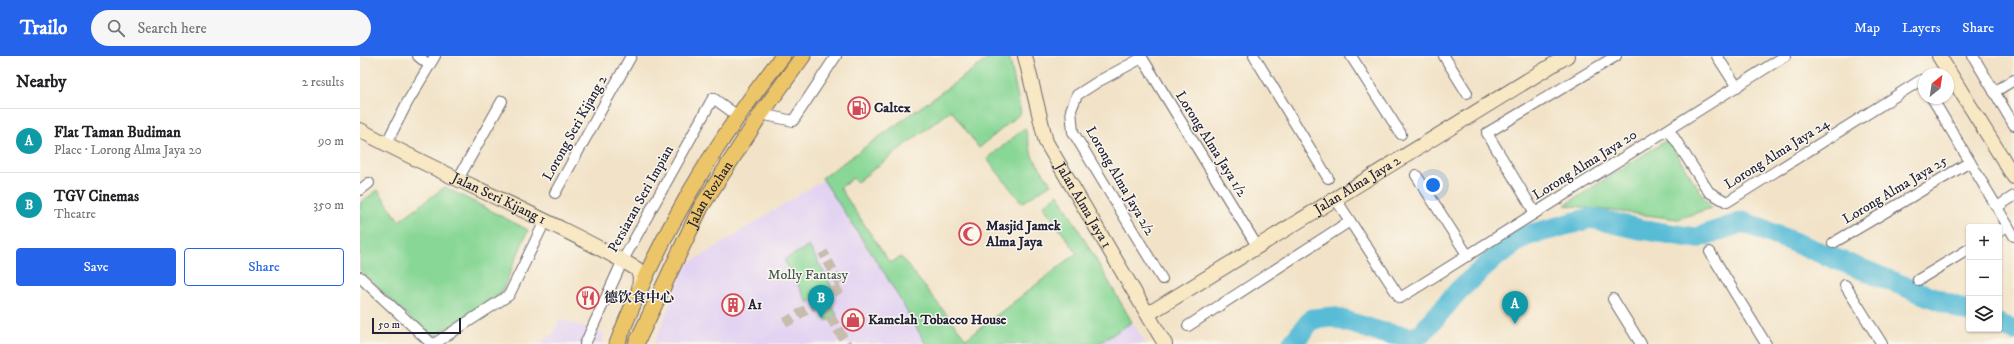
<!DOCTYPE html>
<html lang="en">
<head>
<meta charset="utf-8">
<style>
  :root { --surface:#fff; --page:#f6f6f6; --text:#202124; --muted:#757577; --line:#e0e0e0; --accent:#2563eb }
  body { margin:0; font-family:"IM FELL DW Pica","Noto Serif SC",serif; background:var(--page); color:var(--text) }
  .controls { position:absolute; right:12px; bottom:12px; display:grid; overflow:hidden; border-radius:4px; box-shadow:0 1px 3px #0004 }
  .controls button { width:36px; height:36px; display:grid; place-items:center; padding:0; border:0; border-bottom:1px solid var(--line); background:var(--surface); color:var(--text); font:20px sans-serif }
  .compass { position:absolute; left:1558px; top:12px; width:36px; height:36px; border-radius:50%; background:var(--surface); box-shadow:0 1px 3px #0004; rotate:30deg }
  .scale { position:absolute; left:12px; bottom:10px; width:89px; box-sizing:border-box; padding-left:4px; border:2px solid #22223b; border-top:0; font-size:11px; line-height:14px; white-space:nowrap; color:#22223b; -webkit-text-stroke:3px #fbf7ec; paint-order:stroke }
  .you { position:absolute; left:1073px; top:129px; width:14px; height:14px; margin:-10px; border:3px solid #fff; border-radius:50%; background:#1a73e8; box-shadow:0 0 0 6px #1a73e833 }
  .badge { display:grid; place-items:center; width:26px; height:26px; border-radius:50%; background:var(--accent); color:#fff; font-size:13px; font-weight:700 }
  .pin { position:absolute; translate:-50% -33px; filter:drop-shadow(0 1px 2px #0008) }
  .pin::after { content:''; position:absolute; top:21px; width:14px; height:12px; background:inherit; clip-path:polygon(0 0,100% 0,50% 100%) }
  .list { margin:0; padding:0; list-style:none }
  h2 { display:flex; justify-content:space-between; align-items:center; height:52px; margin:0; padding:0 16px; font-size:17px }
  h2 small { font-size:13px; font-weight:400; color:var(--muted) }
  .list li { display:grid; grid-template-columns:26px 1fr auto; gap:12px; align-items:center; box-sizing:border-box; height:64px; padding:0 16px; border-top:1px solid var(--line) }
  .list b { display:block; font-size:15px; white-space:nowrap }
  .list p { margin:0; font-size:13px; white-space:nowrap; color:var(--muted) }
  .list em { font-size:13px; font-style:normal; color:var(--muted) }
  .actions { display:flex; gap:8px; padding:12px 16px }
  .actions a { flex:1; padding:9px 0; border:1px solid var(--accent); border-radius:4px; text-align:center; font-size:14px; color:var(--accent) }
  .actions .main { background:var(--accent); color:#fff }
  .icon { flex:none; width:22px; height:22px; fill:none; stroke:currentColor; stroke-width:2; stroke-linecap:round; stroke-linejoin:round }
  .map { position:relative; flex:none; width:1654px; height:288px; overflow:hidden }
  header { display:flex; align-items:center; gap:24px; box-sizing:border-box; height:56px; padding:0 20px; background:var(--accent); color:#fff }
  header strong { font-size:19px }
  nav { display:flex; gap:22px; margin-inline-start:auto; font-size:14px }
  .search { width:280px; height:36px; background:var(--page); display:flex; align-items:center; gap:10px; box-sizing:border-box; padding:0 14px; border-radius:22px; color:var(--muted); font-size:15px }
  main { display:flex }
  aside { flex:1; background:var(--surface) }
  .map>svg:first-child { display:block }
</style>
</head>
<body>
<header>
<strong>Trailo</strong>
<div class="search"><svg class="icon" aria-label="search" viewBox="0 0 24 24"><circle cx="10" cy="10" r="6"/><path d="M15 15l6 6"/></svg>Search here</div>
<nav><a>Map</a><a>Layers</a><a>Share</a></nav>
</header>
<main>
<aside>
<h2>Nearby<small>2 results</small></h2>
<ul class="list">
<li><span class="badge" style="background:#0f9aa8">A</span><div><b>Flat Taman Budiman</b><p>Place · Lorong Alma Jaya 20</p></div><em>90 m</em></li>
<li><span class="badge" style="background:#0f9aa8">B</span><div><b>TGV Cinemas</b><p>Theatre</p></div><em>350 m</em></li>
</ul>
<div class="actions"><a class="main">Save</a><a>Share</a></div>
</aside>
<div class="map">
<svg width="1654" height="288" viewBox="0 0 1654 288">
  <rect width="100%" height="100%" fill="#fbf7ec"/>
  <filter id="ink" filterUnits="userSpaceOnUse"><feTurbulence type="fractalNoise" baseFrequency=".025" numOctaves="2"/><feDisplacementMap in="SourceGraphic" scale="8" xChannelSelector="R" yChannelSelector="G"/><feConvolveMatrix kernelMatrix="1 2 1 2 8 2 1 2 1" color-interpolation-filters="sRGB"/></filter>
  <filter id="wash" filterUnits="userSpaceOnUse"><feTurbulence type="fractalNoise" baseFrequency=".012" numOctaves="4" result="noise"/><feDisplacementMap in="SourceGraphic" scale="16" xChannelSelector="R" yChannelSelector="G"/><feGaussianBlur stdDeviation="0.9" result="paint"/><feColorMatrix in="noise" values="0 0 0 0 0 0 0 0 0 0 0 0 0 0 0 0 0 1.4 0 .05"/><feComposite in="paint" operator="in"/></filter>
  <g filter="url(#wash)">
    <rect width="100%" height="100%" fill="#f2e3c8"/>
    <!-- built -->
    <g fill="#e3d3f2">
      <path d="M463 124 525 218 567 288H294L325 210Z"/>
      <path d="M200 263 245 278 241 288H177L193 278Z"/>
      <path d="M772 266 786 288H737Z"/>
    </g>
    <!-- green -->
    <g fill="#89d796" stroke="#567c68">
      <path d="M632 0H649L661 57 619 92 591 54 497 126 493 122 480 132 530 207 541 201 606 283 717 197 683 150 698 138 772 266 738 288H566L525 218 462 122Z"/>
      <path d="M665 72 672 100 691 128 662 147 627 103Z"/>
      <path d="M1307 84 1351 152 1318 163 1205 149Z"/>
      <path d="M85 131 168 174 141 238 71 282 0 214V147L18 134 39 165Z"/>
      <path d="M449 190 473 233 448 247 424 204Z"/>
      <path d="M470 246 477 259 467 265 460 252Z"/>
    </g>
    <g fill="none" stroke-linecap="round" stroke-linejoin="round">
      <!-- river -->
      <g stroke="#58bcd7" stroke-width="21">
        <path d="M1639 268 1654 274"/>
        <path d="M932 288 952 263 973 261 1020 276 1053 282 1062 277 1099 234 1137 200 1165 180 1231 162 1279 173 1336 182 1383 166 1609 256"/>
      </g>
    </g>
  </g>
  <g filter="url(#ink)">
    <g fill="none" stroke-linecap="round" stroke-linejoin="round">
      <!-- street-tunnel -->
      <g stroke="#c8bcac" stroke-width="10" stroke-dasharray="10 5" stroke-linecap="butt">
        <path d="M460 245 482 231 463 196"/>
        <path d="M425 267 460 245 487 288"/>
      </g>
      <!-- street casing -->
      <g stroke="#6b666c" stroke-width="12">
        <g id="street">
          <path d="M58 0 69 9"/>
          <path d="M781 0 897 190"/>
          <path d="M894 0 968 122"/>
          <path d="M991 0 1041 78"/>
          <path d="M1084 0 1107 37"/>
          <path d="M1357 0 1377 31"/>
          <path d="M1613 0 1654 69"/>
          <path d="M782 2 739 25 717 39 711 54 713 76 802 223"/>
          <path d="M1634 36 1654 24"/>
          <path d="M1572 42 1654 180"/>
          <path d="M401 58 433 65 476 0"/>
          <path d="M1309 74 1349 136 1367 146 1561 24 1564 29"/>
          <path d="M26 88 47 47 75 0"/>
          <path d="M1056 119 1108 200"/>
          <path d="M98 123 142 45"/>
          <path d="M0 134 9 127"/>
          <path d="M195 137 271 0"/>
          <path d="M975 142 1040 242 1425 0"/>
          <path d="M1637 151 1654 140"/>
          <path d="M1175 157 1127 77 1256 0"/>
          <path d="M1639 175 1648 170"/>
          <path d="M1473 187 1610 106"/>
          <path d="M1350 196 1406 288"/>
          <path d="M0 221 72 288"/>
          <path d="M1558 224 1609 193"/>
          <path d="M1485 229 1522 288"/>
          <path d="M1253 243 1281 288"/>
          <path d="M828 270 990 165"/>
          <path d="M74 288 149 239 185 165"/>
          <path d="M225 288 263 204 353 42 378 60"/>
        </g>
      </g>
      <!-- secondary casing -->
      <g stroke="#6b666c" stroke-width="16">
        <g id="secondary">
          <path id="s1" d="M665 0 686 86 805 288"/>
          <path d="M1579 0 1654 121"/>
          <path id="s2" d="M0 74C91 124 187 161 277 213L280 221 279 236"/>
          <path id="s3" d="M788 258 1207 0"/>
        </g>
      </g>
      <!-- primary casing -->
      <g stroke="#6b666c" stroke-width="17">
        <g id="primary">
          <path d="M257 288C296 186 354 86 423 0"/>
          <path id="s4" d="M276 288 341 151 401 58 443 0"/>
        </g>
      </g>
      <!-- street -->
      <use href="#street" stroke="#fff" stroke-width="10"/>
      <!-- secondary -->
      <use href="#secondary" stroke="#f8e8c3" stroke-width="14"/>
      <!-- primary -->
      <use href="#primary" stroke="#edc569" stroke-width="15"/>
    </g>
  </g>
  <!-- icons -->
  <defs>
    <g id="fuel-ring" transform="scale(1.15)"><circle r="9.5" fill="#fbf7ec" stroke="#d1495b" stroke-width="1.5"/><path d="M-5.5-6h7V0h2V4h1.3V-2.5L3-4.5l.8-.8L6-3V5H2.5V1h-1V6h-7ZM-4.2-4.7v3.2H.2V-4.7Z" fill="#d1495b"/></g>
    <g id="mosque-ring" transform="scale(1.15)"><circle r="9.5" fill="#fbf7ec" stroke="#d1495b" stroke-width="1.5"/><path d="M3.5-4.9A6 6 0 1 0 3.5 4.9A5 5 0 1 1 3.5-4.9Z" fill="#d1495b"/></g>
    <g id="restaurant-ring" transform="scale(1.15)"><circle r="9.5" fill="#fbf7ec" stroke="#d1495b" stroke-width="1.5"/><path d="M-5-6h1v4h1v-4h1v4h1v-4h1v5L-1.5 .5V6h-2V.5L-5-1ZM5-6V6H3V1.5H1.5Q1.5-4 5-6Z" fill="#d1495b"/></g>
    <g id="building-ring" transform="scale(1.15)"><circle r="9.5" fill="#fbf7ec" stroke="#d1495b" stroke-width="1.5"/><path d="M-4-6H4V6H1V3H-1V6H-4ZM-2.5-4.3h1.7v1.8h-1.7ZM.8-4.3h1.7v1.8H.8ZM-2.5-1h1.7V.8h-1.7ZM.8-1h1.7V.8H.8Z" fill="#d1495b"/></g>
    <g id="shop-ring" transform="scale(1.15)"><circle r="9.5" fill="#fbf7ec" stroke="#d1495b" stroke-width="1.5"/><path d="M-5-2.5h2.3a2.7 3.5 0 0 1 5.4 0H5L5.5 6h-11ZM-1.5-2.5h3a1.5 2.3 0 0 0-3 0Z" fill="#d1495b"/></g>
  </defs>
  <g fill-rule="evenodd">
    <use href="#fuel-ring" x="499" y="52"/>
    <use href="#mosque-ring" x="610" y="178"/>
    <use href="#restaurant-ring" x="228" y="242"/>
    <use href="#building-ring" x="373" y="249"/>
    <use href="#shop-ring" x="493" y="264"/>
  </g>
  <g text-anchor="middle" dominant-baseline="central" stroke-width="3" stroke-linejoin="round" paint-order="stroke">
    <!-- poi labels -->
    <g font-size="14" font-weight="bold" fill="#22223b" stroke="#fbf7ec" text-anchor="start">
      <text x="514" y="52">Caltex</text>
      <text x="626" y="170">Masjid Jamek<tspan x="626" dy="16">Alma Jaya</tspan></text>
      <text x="244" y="242">德饮食中心</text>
      <text x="388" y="249">A1</text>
      <text x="508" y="264">Kamelah Tobacco House</text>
    </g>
    <!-- street labels -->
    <g font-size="14" fill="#22223b" stroke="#fbf7ec">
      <text transform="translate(215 72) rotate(-61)">Lorong Seri Kijang 2</text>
      <text transform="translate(851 88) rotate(58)">Lorong Alma Jaya 1/2</text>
      <text transform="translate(1417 98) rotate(-32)">Lorong Alma Jaya 24</text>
      <text transform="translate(1225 109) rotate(-32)">Lorong Alma Jaya 20</text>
      <text transform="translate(760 125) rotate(60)">Lorong Alma Jaya 2/2</text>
      <text stroke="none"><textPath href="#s3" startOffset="246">Jalan Alma Jaya 2</textPath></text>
      <text transform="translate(1535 134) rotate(-31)">Lorong Alma Jaya 25</text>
      <text stroke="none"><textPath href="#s4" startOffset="167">Jalan Rozhan</textPath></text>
      <text stroke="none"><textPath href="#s2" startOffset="155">Jalan Seri Kijang 1</textPath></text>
      <text transform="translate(281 143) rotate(-61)">Persiaran Seri Impian</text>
      <text stroke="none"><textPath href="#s1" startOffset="162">Jalan Alma Jaya 1</textPath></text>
    </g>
    <!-- park labels -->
    <g font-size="14" fill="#415856" stroke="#fbf7ec">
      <text x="448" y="219">Molly Fantasy</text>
    </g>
  </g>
</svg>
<div class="controls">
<button>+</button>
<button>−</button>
<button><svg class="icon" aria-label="layers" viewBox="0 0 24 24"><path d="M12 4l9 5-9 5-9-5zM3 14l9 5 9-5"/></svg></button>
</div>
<svg class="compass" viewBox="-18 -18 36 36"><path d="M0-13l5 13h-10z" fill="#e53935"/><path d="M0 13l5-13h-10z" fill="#757577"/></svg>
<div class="scale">50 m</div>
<div class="you"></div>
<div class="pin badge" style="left:1155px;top:268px;background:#0f9aa8">A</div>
<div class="pin badge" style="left:461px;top:262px;background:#0f9aa8">B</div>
</div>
</main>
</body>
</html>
